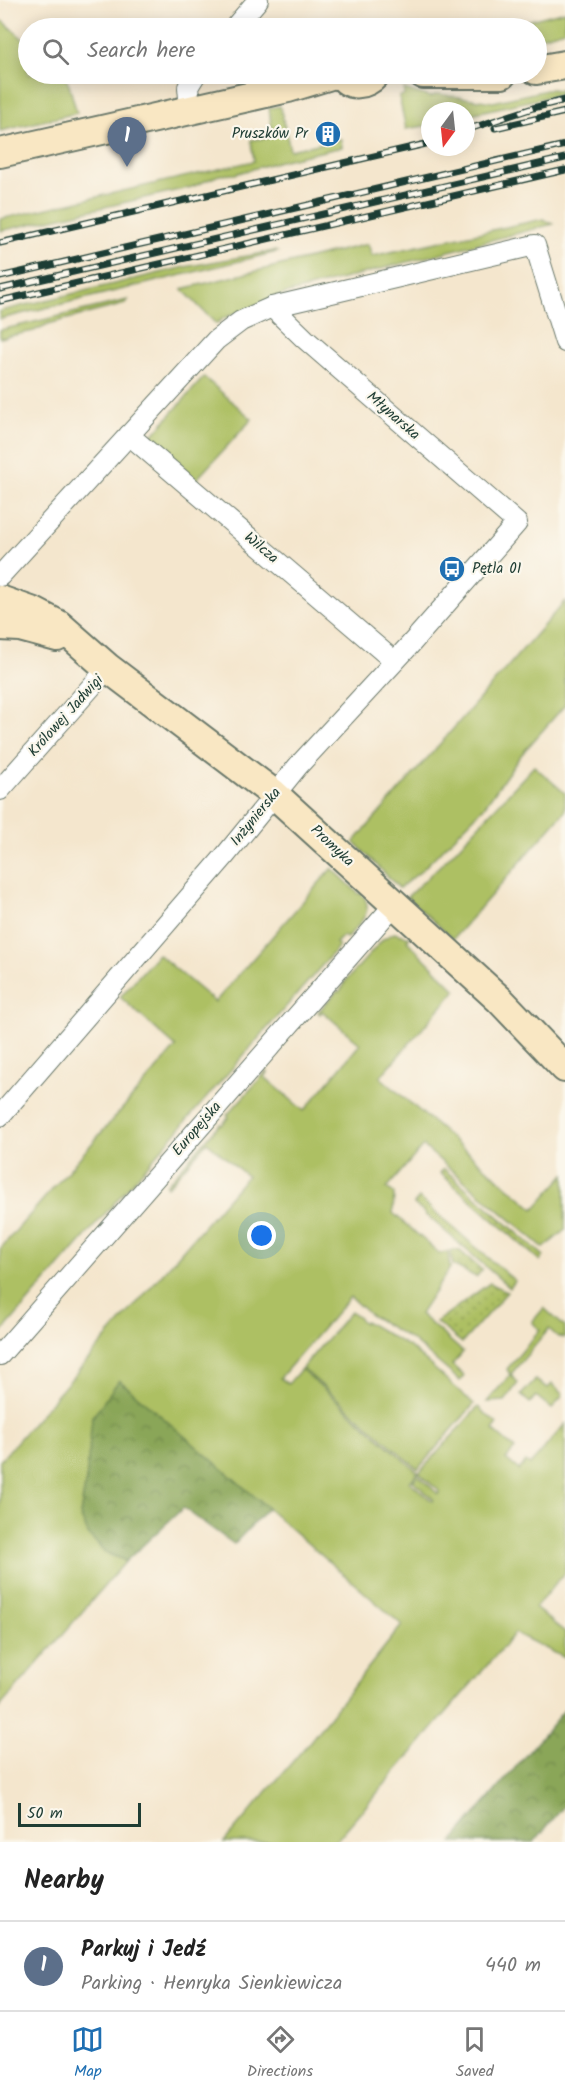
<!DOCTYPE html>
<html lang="en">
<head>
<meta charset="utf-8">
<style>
  :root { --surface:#fff; --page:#f6f6f6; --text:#222; --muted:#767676; --line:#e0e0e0; --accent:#1f6fb2 }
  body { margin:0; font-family:Kalam,sans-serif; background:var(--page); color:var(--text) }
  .compass { position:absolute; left:421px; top:102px; width:54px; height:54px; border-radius:50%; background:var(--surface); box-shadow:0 3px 15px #0003; rotate:195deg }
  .scale { position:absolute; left:18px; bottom:15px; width:123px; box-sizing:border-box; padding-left:6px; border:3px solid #1f3d34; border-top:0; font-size:16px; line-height:21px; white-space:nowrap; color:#1f3d34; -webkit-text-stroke:4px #fbf7ec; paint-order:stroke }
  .you { position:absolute; left:262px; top:1236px; width:21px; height:21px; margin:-15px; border:4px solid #fff; border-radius:50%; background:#1a73e8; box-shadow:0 0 0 9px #1a73e833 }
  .badge { display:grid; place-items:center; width:39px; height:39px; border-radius:50%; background:var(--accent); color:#fff; font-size:20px; font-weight:700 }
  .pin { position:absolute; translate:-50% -50px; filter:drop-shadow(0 2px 3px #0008) }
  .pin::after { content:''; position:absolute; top:32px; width:21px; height:18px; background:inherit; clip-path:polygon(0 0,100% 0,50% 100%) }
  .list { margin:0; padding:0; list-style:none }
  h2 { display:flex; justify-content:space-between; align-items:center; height:78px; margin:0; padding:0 24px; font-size:26px }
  h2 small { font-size:20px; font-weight:400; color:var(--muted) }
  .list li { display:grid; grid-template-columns:39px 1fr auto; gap:18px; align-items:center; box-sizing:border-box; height:90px; padding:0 24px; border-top:2px solid var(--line) }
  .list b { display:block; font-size:22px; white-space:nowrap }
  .list p { margin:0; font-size:20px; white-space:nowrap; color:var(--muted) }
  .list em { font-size:20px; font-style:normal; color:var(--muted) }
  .icon { flex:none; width:33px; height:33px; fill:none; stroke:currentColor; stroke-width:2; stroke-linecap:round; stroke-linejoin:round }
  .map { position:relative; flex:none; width:565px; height:1842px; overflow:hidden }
  .search { position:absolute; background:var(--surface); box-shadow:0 3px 15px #0003; left:18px; right:18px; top:18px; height:66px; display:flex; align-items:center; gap:15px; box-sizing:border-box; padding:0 21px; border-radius:33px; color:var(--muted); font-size:22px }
  .sheet { height:168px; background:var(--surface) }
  nav { display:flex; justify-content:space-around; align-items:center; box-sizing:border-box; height:84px; border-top:2px solid var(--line); background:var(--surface); font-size:16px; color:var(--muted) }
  nav a { display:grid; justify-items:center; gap:3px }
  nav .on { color:var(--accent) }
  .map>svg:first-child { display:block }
</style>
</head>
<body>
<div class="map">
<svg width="565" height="1842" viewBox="0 0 565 1842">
  <defs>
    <pattern id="forest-crowns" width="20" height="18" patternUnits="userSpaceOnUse" patternTransform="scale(1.5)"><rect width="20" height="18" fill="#8aa659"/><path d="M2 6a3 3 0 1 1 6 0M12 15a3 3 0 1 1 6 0" fill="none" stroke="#70884a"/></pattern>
    <pattern id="garden-dots" width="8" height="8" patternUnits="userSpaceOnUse" patternTransform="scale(1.5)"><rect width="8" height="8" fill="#adc063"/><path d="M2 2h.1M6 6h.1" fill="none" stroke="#8c9d52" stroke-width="1.8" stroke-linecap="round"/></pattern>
  </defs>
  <rect width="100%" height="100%" fill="#fbf7ec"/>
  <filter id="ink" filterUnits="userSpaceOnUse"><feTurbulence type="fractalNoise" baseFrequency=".0167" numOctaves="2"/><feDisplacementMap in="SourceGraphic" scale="12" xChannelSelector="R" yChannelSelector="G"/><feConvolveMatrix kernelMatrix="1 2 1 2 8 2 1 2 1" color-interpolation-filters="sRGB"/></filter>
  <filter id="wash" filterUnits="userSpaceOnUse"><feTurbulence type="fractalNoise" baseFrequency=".008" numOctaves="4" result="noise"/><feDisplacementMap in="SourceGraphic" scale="24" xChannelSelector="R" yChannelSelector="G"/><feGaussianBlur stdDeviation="1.35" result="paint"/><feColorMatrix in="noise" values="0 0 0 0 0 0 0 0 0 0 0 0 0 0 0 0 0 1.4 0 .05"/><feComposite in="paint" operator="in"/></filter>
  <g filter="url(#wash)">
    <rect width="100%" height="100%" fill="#f4e6cd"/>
    <!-- grass -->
    <g fill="#adc063" stroke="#667e4c" stroke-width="1.5">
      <path d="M565 11V30L537 38 536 28H512L511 25Z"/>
      <path d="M0 19 28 43V74H63L69 85 77 113 0 131Z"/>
      <path d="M404 89 430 97 438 94 493 102 551 89 565 91V93L466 115V111H430V125L406 129 399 97 404 95Z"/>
      <path d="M280 106 290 150 341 139 342 147 280 161 235 174 219 175 192 187 0 231V219L254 161 251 140 273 137 269 108Z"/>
      <path d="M543 219 553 224 285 294 224 318 216 324 182 289 368 244 372 256Z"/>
      <path d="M274 251 277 252 0 319V311L185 267Z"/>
      <path d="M128 300 125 304 48 324 34 331 0 338V330Z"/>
      <path d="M204 377 252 419 196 480 149 439Z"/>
      <path d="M565 601V705L521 755 484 807 420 872 399 888 354 842Z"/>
      <path d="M534 766 565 793V811L453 939 407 897 451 855Z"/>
      <path d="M332 868 359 894 361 893C377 910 358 925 347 938L343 936 336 943 339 946 0 1334V1249L176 1047 120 997 158 954 215 1002Z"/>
      <path d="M394 933 410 937 407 941 456 990 380 1077 534 1209 565 1174V1230L544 1248 423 1146 387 1188 394 1193 393 1213 439 1253 448 1252 450 1268 420 1314 463 1352 452 1365 464 1376 460 1381 412 1340 370 1315 350 1297 280 1378 288 1384 301 1369 418 1472 410 1482 432 1501 433 1499 413 1481 418 1475 438 1494 440 1492 419 1473 478 1407 497 1424 493 1430 515 1449 506 1459 519 1470 526 1462 530 1465 565 1424V1572L535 1608 565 1632V1658L515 1633 335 1842H224L311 1740 402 1625 119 1380 86 1481 80 1515 106 1553 126 1561 0 1707V1461L247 1176 207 1142 167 1187 166 1185 220 1124 222 1125 229 1117 227 1115 267 1071 268 1072 265 1077 304 1111 360 1044 322 1011 320 1014 318 1012 337 991 339 992 345 984 344 983 383 939Z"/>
      <path d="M419 1198 515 1281 510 1288 414 1204Z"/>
      <path d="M544 1308 565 1327V1338L558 1337 549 1329 511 1374 518 1383 505 1401 487 1402 510 1375 507 1369 540 1330 532 1322Z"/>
      <path d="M351 1311 364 1323 365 1321 411 1348 474 1404 418 1469 302 1368Z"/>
      <path d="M535 1380 548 1388 552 1384 563 1395 552 1409 536 1396 530 1403 521 1395Z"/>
    </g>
    <!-- forest -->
    <g fill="url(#forest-crowns)" stroke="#547246" stroke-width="1.5">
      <path d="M119 1380 268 1508 234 1544 183 1508 126 1561 106 1553 88 1534 80 1515 86 1481 92 1418Z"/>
      <path d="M565 1709V1805L534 1842H452Z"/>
    </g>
    <!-- garden -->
    <g fill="url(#garden-dots)" stroke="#667e4c" stroke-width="1.5">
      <path d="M444 1169 544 1256 540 1261 440 1173Z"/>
      <path d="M459 1250 482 1270 476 1277 453 1265 450 1251Z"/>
      <path d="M490 1283 507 1292 462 1343 436 1322Z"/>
    </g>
  </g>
  <g filter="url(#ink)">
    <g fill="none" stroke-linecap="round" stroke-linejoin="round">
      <!-- street casing -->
      <g stroke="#6a786a" stroke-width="22">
        <g id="street">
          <path d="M234 28 258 0"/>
          <path d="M190 109 188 87 196 74"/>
          <path d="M129 435 394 661"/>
          <path d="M0 576 216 340 241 321 272 307 535 245 565 342"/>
          <path d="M0 790 108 668"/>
          <path d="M0 1116 224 857 298 766 409 646 517 523 305 339 272 307"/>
          <path d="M0 1355 395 904"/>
        </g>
      </g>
      <!-- secondary casing -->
      <g stroke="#6a786a" stroke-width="32">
        <g id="secondary">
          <path d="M536 70 565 65"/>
          <path d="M341 74C350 88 366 85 376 74"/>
          <path d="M423 74H502"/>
          <path d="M0 153 288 88 334 74"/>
          <path d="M0 600 34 612 59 625 108 668 274 794 500 1000 565 1068"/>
          <path d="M0 626 20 627 57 637"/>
        </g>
      </g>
      <!-- street -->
      <use href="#street" stroke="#fff" stroke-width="20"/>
      <!-- secondary -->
      <use href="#secondary" stroke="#f9e7c3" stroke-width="28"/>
      <!-- rail casing -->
      <g stroke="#1f3d34" stroke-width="7">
        <g id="rail">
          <path d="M495 128 565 112"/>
          <path d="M466 130 533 108 565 100"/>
          <path d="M0 243 430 143"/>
          <path d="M0 277 565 145"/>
          <path d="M0 289 565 158"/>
          <path d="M0 301 565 170"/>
        </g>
      </g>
      <!-- rail -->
      <use href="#rail" stroke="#fbf7ec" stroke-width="4.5" stroke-dasharray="14" stroke-linecap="butt"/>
    </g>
  </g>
  <!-- icons -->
  <defs>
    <g id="building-disc" transform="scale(1.35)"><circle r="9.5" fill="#1f6fb2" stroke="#fbf7ec"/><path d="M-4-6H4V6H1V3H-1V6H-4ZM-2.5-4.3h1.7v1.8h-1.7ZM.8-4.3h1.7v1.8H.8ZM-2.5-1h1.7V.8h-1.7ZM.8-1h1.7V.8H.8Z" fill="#fff"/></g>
    <g id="bus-disc" transform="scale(1.35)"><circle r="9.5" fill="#1f6fb2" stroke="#fbf7ec"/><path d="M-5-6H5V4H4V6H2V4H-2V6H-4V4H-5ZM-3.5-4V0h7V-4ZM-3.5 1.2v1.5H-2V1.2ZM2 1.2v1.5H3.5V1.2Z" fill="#fff"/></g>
  </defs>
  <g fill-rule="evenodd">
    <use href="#building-disc" x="328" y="134"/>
    <use href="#bus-disc" x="452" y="569"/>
  </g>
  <g text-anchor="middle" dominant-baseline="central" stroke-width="4.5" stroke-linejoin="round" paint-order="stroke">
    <!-- poi labels -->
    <g font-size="15" fill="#1f3d34" stroke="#fbf7ec" text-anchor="end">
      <text x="308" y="134">Pruszków Pr</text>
      <text x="472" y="569" text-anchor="start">Pętla 01</text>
    </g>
    <!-- street labels -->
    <g font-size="15" fill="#1f3d34" stroke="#fbf7ec">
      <text transform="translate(393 416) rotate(41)">Młynarska</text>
      <text transform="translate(261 548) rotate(40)">Wilcza</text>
      <text transform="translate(66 716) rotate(-48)">Królowej Jadwigi</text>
      <text transform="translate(256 817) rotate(-51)">Inżynierska</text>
      <text transform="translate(332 846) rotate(43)">Promyka</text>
      <text transform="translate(197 1129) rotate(-49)">Europejska</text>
    </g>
  </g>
</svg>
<svg class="compass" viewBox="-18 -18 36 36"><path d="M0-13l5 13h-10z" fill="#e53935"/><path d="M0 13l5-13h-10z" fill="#767676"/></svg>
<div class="scale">50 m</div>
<div class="you"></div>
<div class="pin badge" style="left:127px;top:167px;background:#5c6f8a">1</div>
<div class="search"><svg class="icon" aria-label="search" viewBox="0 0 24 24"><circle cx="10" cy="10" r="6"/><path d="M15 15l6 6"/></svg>Search here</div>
</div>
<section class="sheet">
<h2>Nearby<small></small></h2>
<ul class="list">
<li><span class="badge" style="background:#5c6f8a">1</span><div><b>Parkuj i Jedź</b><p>Parking · Henryka Sienkiewicza</p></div><em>440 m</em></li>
</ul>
</section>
<nav>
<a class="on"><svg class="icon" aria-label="map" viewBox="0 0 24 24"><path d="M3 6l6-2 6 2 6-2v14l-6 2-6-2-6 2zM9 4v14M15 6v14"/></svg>Map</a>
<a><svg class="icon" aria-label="directions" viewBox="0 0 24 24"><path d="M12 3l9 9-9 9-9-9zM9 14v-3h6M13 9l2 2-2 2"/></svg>Directions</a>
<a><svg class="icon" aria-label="saved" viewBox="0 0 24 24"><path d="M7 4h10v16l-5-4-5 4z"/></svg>Saved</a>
</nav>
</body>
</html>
